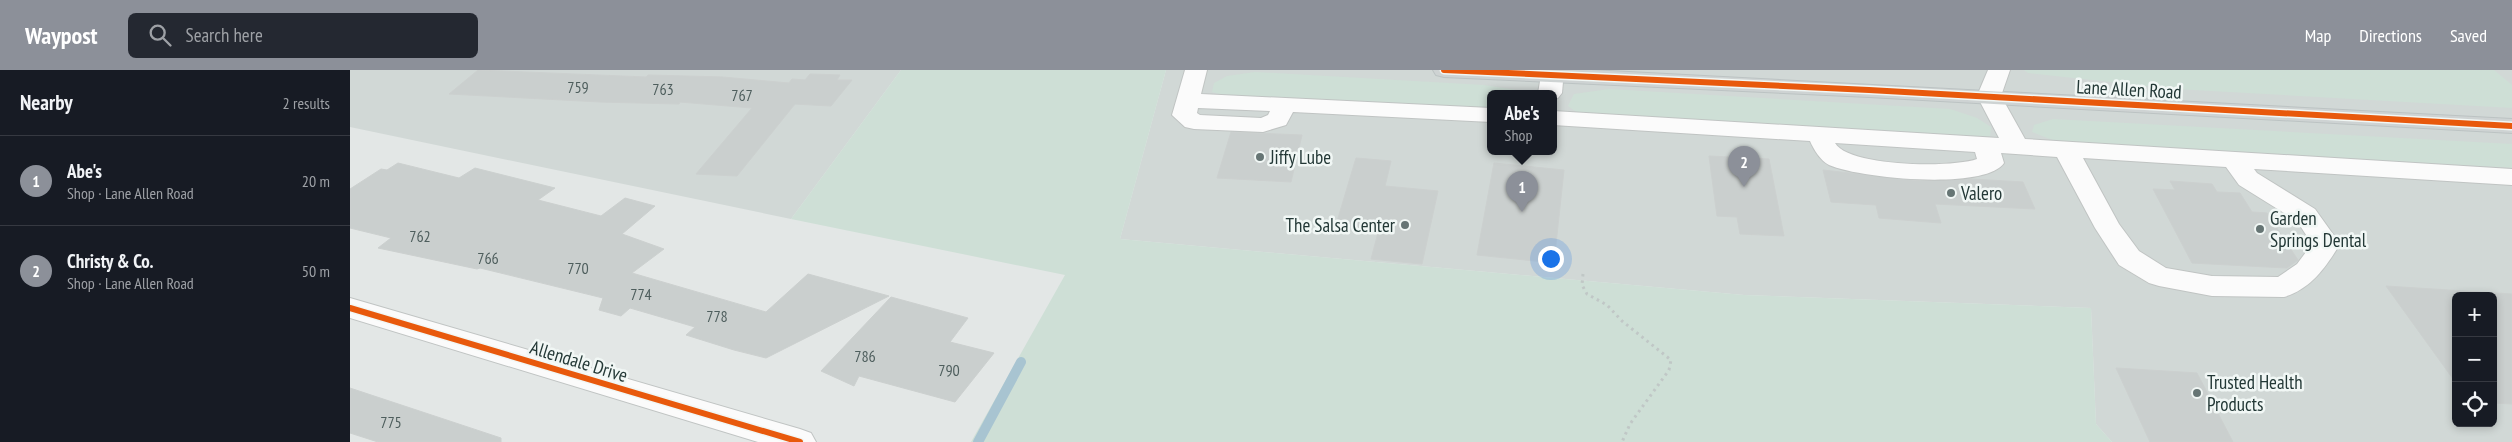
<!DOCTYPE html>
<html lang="en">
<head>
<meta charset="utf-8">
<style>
  :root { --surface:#171b24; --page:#242831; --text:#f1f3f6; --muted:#9ea1a6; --line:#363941; --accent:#8c9099 }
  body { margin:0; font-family:"PT Sans Narrow",sans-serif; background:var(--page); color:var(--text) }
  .controls { position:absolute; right:15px; bottom:15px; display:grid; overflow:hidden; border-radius:8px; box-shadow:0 2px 8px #0003 }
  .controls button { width:45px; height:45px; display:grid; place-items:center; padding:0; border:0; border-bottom:1px solid var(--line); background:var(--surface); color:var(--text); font:25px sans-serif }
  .you { position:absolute; left:1200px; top:188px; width:18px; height:18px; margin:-12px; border:4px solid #fff; border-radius:50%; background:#1a73e8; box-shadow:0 0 0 8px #1a73e833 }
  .badge { display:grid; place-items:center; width:32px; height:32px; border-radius:50%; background:var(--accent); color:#fff; font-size:16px; font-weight:700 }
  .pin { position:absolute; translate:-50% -41px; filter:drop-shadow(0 1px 2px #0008) }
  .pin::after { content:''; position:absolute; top:26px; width:18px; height:15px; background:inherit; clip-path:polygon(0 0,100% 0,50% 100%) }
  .popup { position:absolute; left:1137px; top:20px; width:70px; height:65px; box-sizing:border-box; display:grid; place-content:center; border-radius:8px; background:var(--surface); filter:drop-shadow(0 1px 4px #0005); font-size:16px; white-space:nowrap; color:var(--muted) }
  .popup b { font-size:19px; color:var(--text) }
  .popup::after { content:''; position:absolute; left:50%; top:100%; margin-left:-10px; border:10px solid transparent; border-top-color:var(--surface) }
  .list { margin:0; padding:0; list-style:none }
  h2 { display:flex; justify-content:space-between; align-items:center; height:65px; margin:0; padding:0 20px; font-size:21px }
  h2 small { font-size:16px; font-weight:400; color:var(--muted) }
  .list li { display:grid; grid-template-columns:32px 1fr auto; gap:15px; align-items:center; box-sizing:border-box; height:90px; padding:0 20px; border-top:1px solid var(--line) }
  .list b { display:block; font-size:19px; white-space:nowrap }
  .list p { margin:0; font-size:16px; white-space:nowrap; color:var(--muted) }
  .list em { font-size:16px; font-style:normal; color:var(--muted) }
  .icon { flex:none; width:28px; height:28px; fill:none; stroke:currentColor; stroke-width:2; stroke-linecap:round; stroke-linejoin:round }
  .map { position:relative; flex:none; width:2162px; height:372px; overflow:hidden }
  header { display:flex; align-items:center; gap:30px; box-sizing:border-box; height:70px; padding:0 25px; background:var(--accent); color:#fff }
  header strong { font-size:24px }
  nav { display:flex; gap:28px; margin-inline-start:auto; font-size:18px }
  .search { width:350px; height:45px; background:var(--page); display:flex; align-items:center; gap:12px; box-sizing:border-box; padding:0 18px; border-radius:8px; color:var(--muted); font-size:19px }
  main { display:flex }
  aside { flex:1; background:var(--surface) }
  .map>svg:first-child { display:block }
</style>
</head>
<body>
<header>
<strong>Waypost</strong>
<div class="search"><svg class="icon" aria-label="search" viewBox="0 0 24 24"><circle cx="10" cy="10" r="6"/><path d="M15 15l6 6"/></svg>Search here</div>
<nav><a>Map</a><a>Directions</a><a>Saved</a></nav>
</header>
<main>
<aside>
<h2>Nearby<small>2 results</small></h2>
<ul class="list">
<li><span class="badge">1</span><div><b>Abe's</b><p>Shop · Lane Allen Road</p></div><em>20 m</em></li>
<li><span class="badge">2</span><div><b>Christy &amp; Co.</b><p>Shop · Lane Allen Road</p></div><em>50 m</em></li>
</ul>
</aside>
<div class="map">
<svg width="2162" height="372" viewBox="0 0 2162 372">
  <rect width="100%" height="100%" fill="#e3e7e6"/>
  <!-- built -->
  <g fill="#d1d8d6" fill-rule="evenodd">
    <path d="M0 0H551L441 149 0 57Z"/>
    <path d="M816 0H2162V372H1762L1746 354 1741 238 1394 225 770 169ZM1141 23H1203V81H1141ZM2106 226H2143V353H2106Z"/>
  </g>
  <!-- green -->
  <g fill="#cedfd6">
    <path d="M551 0H816L770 169 1394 225 1741 238 1746 354 1762 372H621L715 205 441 149Z"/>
    <path d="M1674 0H2144L2162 15V38L1825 19 1678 3Z"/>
    <path d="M905 2 1134 15 1166 20 1172 23H1141V38L873 25 862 22 864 13 877 6Z"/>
    <path d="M1259 19 1600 39 1627 48 1641 57 1640 67 1228 43 1218 36 1224 24Z"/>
    <path d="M1703 49 2162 74V98L1705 71 1682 62 1684 55Z"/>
  </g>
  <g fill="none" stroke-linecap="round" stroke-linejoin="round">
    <!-- stream -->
    <path stroke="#a8c4d1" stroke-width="10" d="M628 372 671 292"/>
  </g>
  <!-- building -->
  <g fill="#cacfce" stroke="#ccd0cf">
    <path d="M128 0 296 7 298 5 373 7 439 13 442 9 455 10 460 4 490 5 487 10H502L481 36 445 34 387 106 346 104 402 38 330 32 329 34 250 32 99 24Z"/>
    <path d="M881 62 952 65 941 112 867 108Z"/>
    <path d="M1359 86 1419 89 1434 166 1390 164 1387 147 1367 146Z"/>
    <path d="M1006 88 1041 91 1035 116 1088 121 1072 194 1021 189 1029 159 986 155Z"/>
    <path d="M48 93 109 108 125 98 205 118 188 130 251 146 275 128 305 136 272 164 314 179 282 203 416 242 458 204 539 226 416 288 384 280 336 265 345 257 280 238 271 246 249 240 253 228 130 198 127 199 28 178 41 168 0 158V119L31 99 37 100Z"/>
    <path d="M1144 93 1214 100 1204 193 1127 185Z"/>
    <path d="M1473 100 1570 111 1621 109 1673 112 1685 139 1585 134 1591 153 1529 148 1526 135 1481 132Z"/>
    <path d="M1820 111 1862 114 1867 122 1890 123 1902 142 1917 143 1948 190 1937 198 1842 193 1803 119 1825 120Z"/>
    <path d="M2036 216 2162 224V334L2143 333V226H2106V313Z"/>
    <path d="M541 227 618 248 600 272 644 283 605 332 509 306 504 316 471 301Z"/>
    <path d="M1766 298 1847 303 1883 372H1800Z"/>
    <path d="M0 318 151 368V372H28L0 363Z"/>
  </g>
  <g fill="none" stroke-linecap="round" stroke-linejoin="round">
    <!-- minor casing -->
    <g stroke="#c0c4c3" stroke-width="2">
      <g id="minor">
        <path d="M835 0H857L851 24 1141 38V52L943 42 936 55 913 62 844 59 835 57 822 45ZM848 38 920 41 918 45 911 48 850 45 847 43Z"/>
        <path d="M1192 0H1214L1212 23 1208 28 1203 29V23H1188Z"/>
        <path d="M1638 0H1660L1651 26 1675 69 2162 99V115L1904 99 1907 103 1965 139 1990 174C1976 197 1961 219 1934 227L1862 226 1809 216 1799 213 1769 195 1745 158 1707 87 1651 83 1654 93C1635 121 1508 108 1479 95 1470 90 1464 80 1460 71L1203 55V41L1649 68 1627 26ZM1485 73 1625 82 1627 89C1603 98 1499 97 1485 73ZM1733 88 1876 97 1889 115 1947 151 1962 174 1947 194 1928 207 1862 206 1816 198 1789 181 1769 154Z"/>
        <path d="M0 228 450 359 461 363 466 372H408L0 248Z"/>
      </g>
    </g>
    <!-- major casing -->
    <g stroke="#bcc3c3" stroke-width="2">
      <path id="major" d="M1083 0H1241L2162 49V63L1519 27 1094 7 1086 5Z"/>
    </g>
    <!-- path -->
    <path stroke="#c0c7c6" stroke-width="3" stroke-dasharray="2.5 4" stroke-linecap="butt" d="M1233 204 1232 215 1237 224 1257 235 1272 251 1321 290 1319 300 1280 354 1272 372"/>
    <!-- minor -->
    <use href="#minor" fill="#fbfbfb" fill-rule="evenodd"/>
    <!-- major -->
    <use href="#major" fill="#ced3d3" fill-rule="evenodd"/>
    <!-- cycleway casing -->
    <g stroke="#f1f7f5" stroke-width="9">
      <g id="cycleway">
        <path d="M1094 0 1519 20 2162 56"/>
        <path d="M0 238 450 372"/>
      </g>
    </g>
    <!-- cycleway -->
    <use href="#cycleway" stroke="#e8590c" stroke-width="6"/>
  </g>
  <!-- markers -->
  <g fill="#667574" stroke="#f1f7f5" stroke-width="2">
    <circle cx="910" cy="87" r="5"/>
    <circle cx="1601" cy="123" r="5"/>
    <circle cx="1055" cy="155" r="5"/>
    <circle cx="1910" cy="159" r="5"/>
    <circle cx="1847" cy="323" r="5"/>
  </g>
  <g text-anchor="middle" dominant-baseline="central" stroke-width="5" stroke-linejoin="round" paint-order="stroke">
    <!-- number labels -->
    <g font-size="16" fill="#4e5e5d">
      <text x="228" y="17">759</text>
      <text x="313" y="19">763</text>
      <text x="392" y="25">767</text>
      <text x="70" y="166">762</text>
      <text x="138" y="188">766</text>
      <text x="228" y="198">770</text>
      <text x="291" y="224">774</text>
      <text x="367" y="246">778</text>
      <text x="515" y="286">786</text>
      <text x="599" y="300">790</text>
      <text x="41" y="352">775</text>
    </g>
    <!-- street labels -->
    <g font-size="19" fill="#233836" stroke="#f1f7f5">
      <text transform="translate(1779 19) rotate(3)">Lane Allen Road</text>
      <text transform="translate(229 291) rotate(17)">Allendale Drive</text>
    </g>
    <!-- poi labels -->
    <g font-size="19" fill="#233836" stroke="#f1f7f5" text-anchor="start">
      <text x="920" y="87">Jiffy Lube</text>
      <text x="1611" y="123">Valero</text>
      <text x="1920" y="148">Garden<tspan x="1920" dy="22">Springs Dental</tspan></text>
      <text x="1045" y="155" text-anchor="end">The Salsa Center</text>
      <text x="1857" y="312">Trusted Health<tspan x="1857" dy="22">Products</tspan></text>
    </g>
  </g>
</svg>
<div class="controls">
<button>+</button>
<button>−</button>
<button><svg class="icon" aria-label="locate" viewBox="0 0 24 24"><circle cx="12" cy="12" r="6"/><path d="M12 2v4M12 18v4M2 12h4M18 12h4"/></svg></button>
</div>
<div class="you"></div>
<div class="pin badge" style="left:1172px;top:142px">1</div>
<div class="popup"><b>Abe's</b>Shop</div>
<div class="pin badge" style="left:1394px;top:117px">2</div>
</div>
</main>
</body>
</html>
